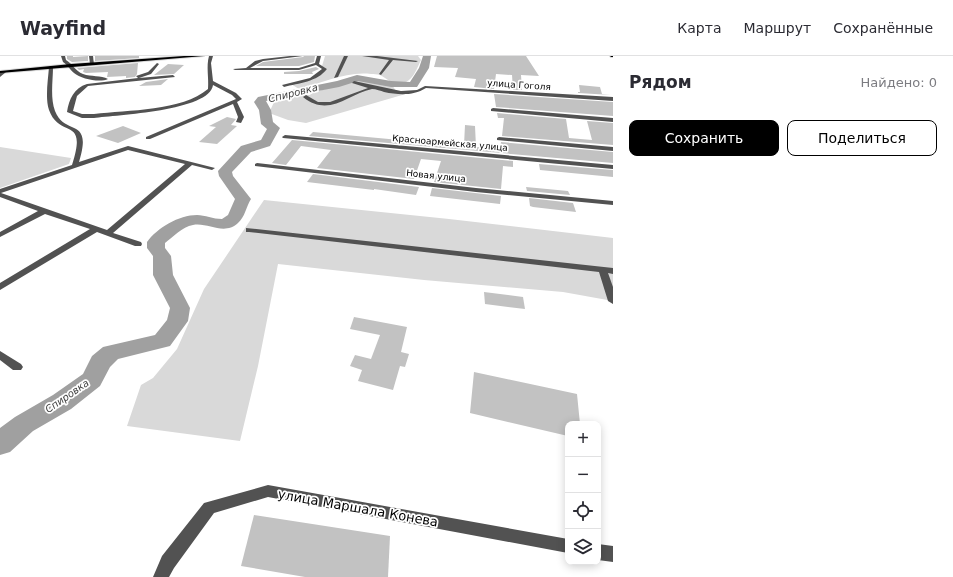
<!DOCTYPE html>
<html lang="ru">
<head>
<meta charset="utf-8">
<style>
  :root { --surface:#fff; --page:#f7f7f7; --text:#2b2b33; --muted:#7c7c81; --line:#e1e1e2; --accent:#000 }
  body { margin:0; font-family:"DejaVu Sans",sans-serif; background:var(--page); color:var(--text) }
  .controls { position:absolute; right:12px; bottom:12px; display:grid; overflow:hidden; border-radius:8px; box-shadow:0 2px 10px #0003 }
  .controls button { width:36px; height:36px; display:grid; place-items:center; padding:0; border:0; border-bottom:1px solid var(--line); background:var(--surface); color:var(--text); font:20px sans-serif }
  .list { margin:0; padding:0; list-style:none }
  h2 { display:flex; justify-content:space-between; align-items:center; height:52px; margin:0; padding:0 16px; font-size:17px }
  h2 small { font-size:13px; font-weight:400; color:var(--muted) }
  .actions { display:flex; gap:8px; padding:12px 16px }
  .actions a { flex:1; padding:9px 0; border:1px solid var(--accent); border-radius:8px; text-align:center; font-size:14px; color:var(--accent) }
  .actions .main { background:var(--accent); color:#fff }
  .icon { flex:none; width:22px; height:22px; fill:none; stroke:currentColor; stroke-width:2; stroke-linecap:round; stroke-linejoin:round }
  .map { position:relative; flex:none; width:613px; height:521px; overflow:hidden }
  header { display:flex; align-items:center; gap:24px; box-sizing:border-box; height:56px; padding:0 20px; background:var(--surface); border-bottom:1px solid var(--line) }
  header strong { font-size:19px }
  nav { display:flex; gap:22px; margin-inline-start:auto; font-size:14px }
  main { display:flex }
  aside { flex:1; background:var(--surface) }
  .map>svg:first-child { display:block }
</style>
</head>
<body>
<header>
<strong>Wayfind</strong>
<nav><a>Карта</a><a>Маршрут</a><a>Сохранённые</a></nav>
</header>
<main>
<div class="map">
<svg width="613" height="521" viewBox="0 0 613 521">
  <rect width="100%" height="100%" fill="#fff"/>
  <!-- green -->
  <g fill="#d9d9d9">
    <path d="M325 0H418L421 4C417 12 414 22 406 26 396 32 388 23 380 19 377 18 374 18 371 18 347 15 322 27 299 33L291 28C305 25 318 24 327 13L322 10Z"/>
    <path d="M359 23 392 29 396 35 409 37 306 67 288 64 269 57 275 44 296 39H310L312 37Z"/>
    <path d="M0 91 71 102 69 108 0 132Z"/>
    <path d="M264 144 449 163 613 182V245L563 236 424 224 278 208 258 310 240 385 127 370 141 329 153 322 177 293 204 233Z"/>
  </g>
  <g fill="none" stroke-linecap="round" stroke-linejoin="round">
    <!-- river -->
    <path fill="#a0a0a0" fill-rule="evenodd" d="M423 0H431L429 12 417 31H391L358 25 339 31 266 45 271 54 273 66 280 72 270 90 251 96 232 116 233 120 251 143C246 151 245 161 238 167 224 180 208 166 193 169 182 171 173 181 165 187V192L171 200 173 219 190 252 188 265 170 290 118 303 110 311 100 330 71 353 33 375 10 396 0 399V372L15 361 53 339 83 318 92 300 103 291 155 279 167 264 170 252 153 219V200L147 192V186C157 172 179 159 197 159 205 159 213 163 222 163L228 159 235 143 219 120 218 115 241 90 261 84 267 73 261 68 259 54 254 46 258 41 337 25 357 19 391 25 410 26 419 12Z"/>
  </g>
  <!-- building -->
  <g fill="#c2c2c2">
    <path d="M67 0H73V1L88 0V5L72 6 67 3Z"/>
    <path d="M95 0H139V2L95 5Z"/>
    <path d="M304 0H315L314 6 299 10H256L263 6 303 1Z"/>
    <path d="M437 0H526L539 20 521 19 522 34H513L512 19 496 18 494 33 474 31 476 23 455 21 458 12 434 11Z"/>
    <path d="M138 7 137 18 135 21 126 22V20L107 21 108 16 86 17 83 16 84 13 79 14 77 12Z"/>
    <path d="M168 8 184 9 174 18 154 19Z"/>
    <path d="M316 11 319 13 312 16 313 18H284V16L299 15Z"/>
    <path d="M168 23 161 29 139 30 146 26Z"/>
    <path d="M579 29 600 31 602 38 611 39 578 37V36H580Z"/>
    <path d="M494 38 613 46V60L496 51Z"/>
    <path d="M497 57 566 63 569 82 592 84 587 65 613 67V89L502 80 504 62H498Z"/>
    <path d="M227 61 236 63 231 69 237 70 217 88 199 86 216 71 209 70Z"/>
    <path d="M465 69 475 70 476 91 500 93 501 86 613 96V107L309 80 313 76 454 89 455 88 464 89Z"/>
    <path d="M123 70 141 77 118 87 96 80Z"/>
    <path d="M292 84 513 105V111L503 110 501 133 434 126 441 105 421 103 414 123 317 112 331 94 301 90 286 109 272 107Z"/>
    <path d="M539 108 613 114V121L540 114Z"/>
    <path d="M313 118 419 131 416 139 374 133V134L307 126Z"/>
    <path d="M526 131 568 135 570 139 527 135Z"/>
    <path d="M432 132 501 140 500 148 430 140Z"/>
    <path d="M529 142 573 147 576 156 533 151 530 150Z"/>
    <path d="M484 236 523 241 525 253 485 248Z"/>
    <path d="M354 261 407 271 401 296 409 298 405 311 400 310 393 334 358 325 362 314 350 310 355 299 371 303 380 279 350 273Z"/>
    <path d="M474 316 577 338 580 368H568V380L470 357Z"/>
    <path d="M254 459 390 480 388 521H305L241 510Z"/>
  </g>
  <g fill="none" stroke-linecap="round" stroke-linejoin="round">
    <!-- major casing -->
    <g stroke="#dbdbdb" stroke-width="2">
      <g id="major">
        <path d="M184 0H204L0 17V15L71 8Z"/>
        <path d="M610 0H613V1H611Z"/>
      </g>
    </g>
    <!-- minor -->
    <g fill="#525252" fill-rule="evenodd">
      <path d="M61 0H65L66 4C73 8 75 15 83 18 91 21 101 19 108 23 100 27 81 23 74 17 69 13 68 9 63 6Z"/>
      <path d="M89 0H93L94 9 90 8Z"/>
      <path d="M209 0H213L211 7 213 25 236 37 242 43 237 46 244 61 241 67 236 66 238 61 233 48 150 83H146V81L236 43 232 39 213 29C210 55 116 59 94 62H82L67 56C69 43 74 32 87 28L138 22 136 20 148 16 157 7 159 8 151 18 139 22 173 19 175 21 88 30 77 40 73 55 82 58H94C128 54 182 55 208 33 209 21 206 11 209 0Z"/>
      <path d="M290 0H303L263 5 250 12H299L315 7 317 0H321L319 8 327 13C317 26 299 27 284 31L282 29 310 22 322 13 316 9 299 14H235L233 13 246 12 255 5 263 3Z"/>
      <path d="M344 0H348L338 21 334 22Z"/>
      <path d="M362 0H377L418 5 416 6 393 4 381 19 379 18 389 4Z"/>
      <path d="M51 10 53 11C53 24 50 42 55 55 65 81 93 60 79 106L128 90 215 112 212 114 192 109 113 177 141 186 142 188 141 190H135L97 176 0 234V227L90 173 45 158 0 181V176L38 155 0 141V133L72 109C88 59 60 84 49 54 45 42 48 24 49 11ZM128 94 185 108 107 174 1 137Z"/>
      <path d="M2 15 6 16 0 21V17Z"/>
      <path d="M354 25 401 35 417 34 425 30 613 41V45L426 32C413 40 399 39 384 36 381 35 376 33 372 33 348 38 329 62 303 41L306 39 318 46H330L368 32 352 27Z"/>
      <path d="M493 52 613 62V66L491 55V53Z"/>
      <path d="M285 79 613 109V113L283 82 282 81Z"/>
      <path d="M499 81 613 91V95L497 84V82Z"/>
      <path d="M257 107 476 132 613 145V149L476 136 255 110V108Z"/>
      <path d="M246 172 613 212V218L608 217 613 231V248L608 245 599 216 249 176H246Z"/>
      <path d="M0 295 21 308 23 311 21 314H13L0 304Z"/>
      <path d="M268 429 568 483V497L268 441 214 457 174 512 169 521H153L162 500 204 447Z"/>
      <path d="M598 488 613 490V506L598 504Z"/>
    </g>
    <!-- major -->
    <use href="#major" fill="#000" fill-rule="evenodd"/>
  </g>
  <g text-anchor="middle" dominant-baseline="central" stroke-width="3.5" stroke-linejoin="round" paint-order="stroke">
    <!-- far-street labels -->
    <g font-size="9" fill="#000" stroke="#fff">
      <text transform="translate(519 29) rotate(4)">улица Гоголя</text>
      <text transform="translate(450 87) rotate(5)">Красноармейская улица</text>
      <text transform="translate(436 120) rotate(6)">Новая улица</text>
    </g>
    <!-- far-water labels -->
    <g font-size="10" font-style="italic" fill="#414141" stroke="#fff">
      <text transform="translate(293 37) rotate(-14)">Спировка</text>
      <text transform="translate(67 340) rotate(-35)">Спировка</text>
    </g>
    <!-- near-street labels -->
    <g font-size="13" fill="#000" stroke="#fff">
      <text transform="translate(358 452) rotate(10)">улица Маршала Конева</text>
    </g>
  </g>
</svg>
<div class="controls">
<button>+</button>
<button>−</button>
<button><svg class="icon" aria-label="locate" viewBox="0 0 24 24"><circle cx="12" cy="12" r="6"/><path d="M12 2v4M12 18v4M2 12h4M18 12h4"/></svg></button>
<button><svg class="icon" aria-label="layers" viewBox="0 0 24 24"><path d="M12 4l9 5-9 5-9-5zM3 14l9 5 9-5"/></svg></button>
</div>
</div>
<aside>
<h2>Рядом<small>Найдено: 0</small></h2>
<ul class="list">
</ul>
<div class="actions"><a class="main">Сохранить</a><a>Поделиться</a></div>
</aside>
</main>
</body>
</html>
